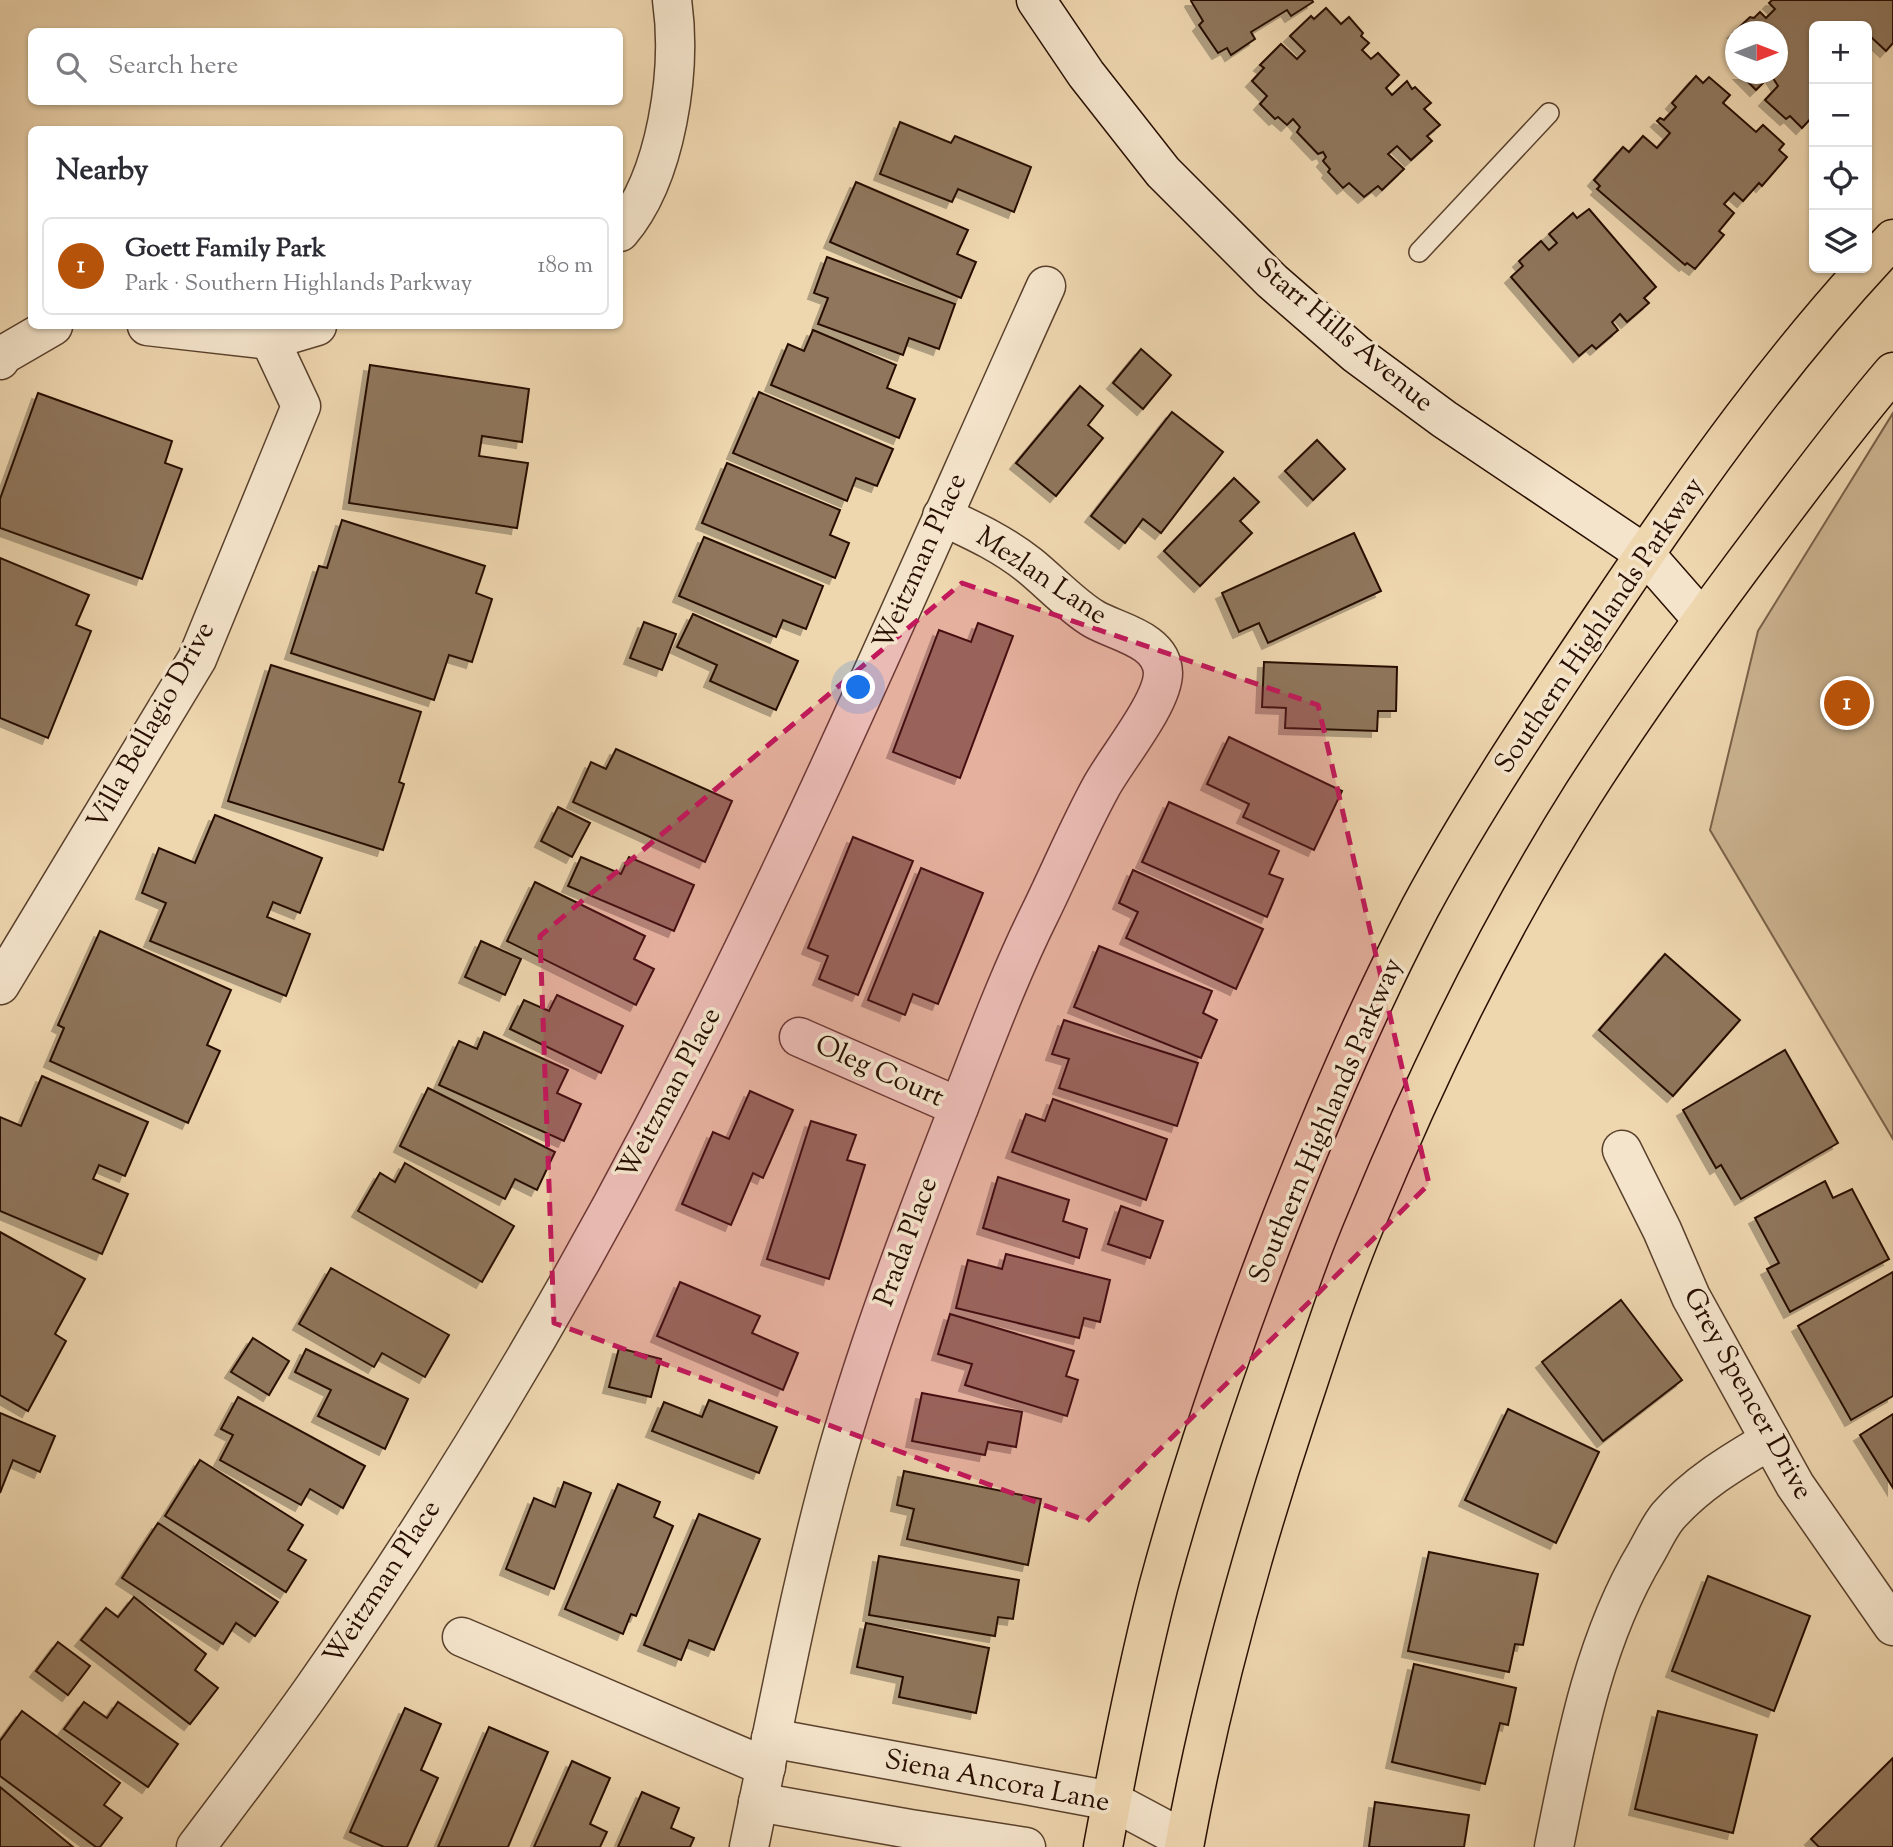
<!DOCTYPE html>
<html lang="en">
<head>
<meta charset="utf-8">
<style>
  :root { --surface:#fff; --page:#f2f2f3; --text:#2b2b33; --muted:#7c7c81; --line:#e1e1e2; --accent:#b45309 }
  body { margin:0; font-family:"Sorts Mill Goudy",serif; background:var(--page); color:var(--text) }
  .controls { position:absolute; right:21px; top:21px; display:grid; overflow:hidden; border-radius:10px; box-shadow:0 2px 5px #0004 }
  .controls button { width:63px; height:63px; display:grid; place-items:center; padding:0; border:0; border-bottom:2px solid var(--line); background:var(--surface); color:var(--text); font:35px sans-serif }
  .compass { position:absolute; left:1725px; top:21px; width:63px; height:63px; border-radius:50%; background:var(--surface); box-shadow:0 2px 5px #0004; rotate:90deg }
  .you { position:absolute; left:859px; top:688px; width:24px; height:24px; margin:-18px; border:5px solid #fff; border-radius:50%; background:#1a73e8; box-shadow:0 0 0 10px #1a73e833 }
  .badge { display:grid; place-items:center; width:46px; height:46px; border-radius:50%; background:var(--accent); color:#fff; font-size:23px; font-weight:700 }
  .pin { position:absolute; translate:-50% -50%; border:4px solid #fff; box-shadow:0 2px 7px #0006 }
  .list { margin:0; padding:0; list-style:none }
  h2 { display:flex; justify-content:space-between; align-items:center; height:91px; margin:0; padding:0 28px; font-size:30px }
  h2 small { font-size:23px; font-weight:400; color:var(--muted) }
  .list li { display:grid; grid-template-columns:46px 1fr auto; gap:21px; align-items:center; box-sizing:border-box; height:98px; margin:0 14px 14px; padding:0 14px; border:2px solid var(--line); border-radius:10px }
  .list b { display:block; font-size:26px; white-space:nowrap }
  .list p { margin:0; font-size:23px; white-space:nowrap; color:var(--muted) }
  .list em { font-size:23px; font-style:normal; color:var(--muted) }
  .icon { flex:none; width:38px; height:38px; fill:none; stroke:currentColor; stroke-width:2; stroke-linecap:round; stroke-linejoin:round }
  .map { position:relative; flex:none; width:1893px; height:1847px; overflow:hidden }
  .search { position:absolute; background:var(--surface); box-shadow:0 2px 5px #0004; left:28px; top:28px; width:595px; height:77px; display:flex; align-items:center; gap:18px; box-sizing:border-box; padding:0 24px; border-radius:10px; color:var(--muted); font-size:26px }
  .panel { position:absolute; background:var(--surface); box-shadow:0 2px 5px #0004; left:28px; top:126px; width:595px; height:203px; border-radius:10px }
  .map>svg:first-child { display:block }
</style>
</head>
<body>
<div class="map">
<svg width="1893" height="1847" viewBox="0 0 1893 1847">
  <defs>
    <filter id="shadow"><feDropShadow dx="-6" dy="6" stdDeviation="0" flood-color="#0004"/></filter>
  </defs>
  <rect width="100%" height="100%" fill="#eed6af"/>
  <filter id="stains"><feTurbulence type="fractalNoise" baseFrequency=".00286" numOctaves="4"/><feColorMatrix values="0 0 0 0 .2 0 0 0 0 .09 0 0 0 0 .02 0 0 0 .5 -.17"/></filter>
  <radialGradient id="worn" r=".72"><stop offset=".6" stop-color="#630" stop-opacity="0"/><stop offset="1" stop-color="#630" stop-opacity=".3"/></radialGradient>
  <!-- green -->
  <path fill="#ccb491" stroke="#7a6249" stroke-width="2" d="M1893 413V1139L1710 830 1758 631Z"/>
  <!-- building -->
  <g fill="#8f765b" stroke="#280f01" stroke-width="2" filter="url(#shadow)">
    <path d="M1192 0H1312L1313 2 1291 16 1287 10 1251 32 1255 39 1231 55 1227 48 1218 53 1199 25 1203 21 1191 1Z"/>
    <path d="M1772 0H1893V43L1886 51 1871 37 1867 42V26H1814V115L1802 128 1790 116 1786 119 1765 100 1778 86 1771 75 1756 90 1740 74H1778V32H1734L1750 17 1754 18 1760 12 1766 18 1775 9 1769 3Z"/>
    <path d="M1326 8 1341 24 1349 17 1363 33 1361 36 1369 43 1362 50 1371 59 1378 53 1399 75 1386 88 1392 95 1407 81 1412 89 1415 87 1431 103 1424 109 1440 125 1427 136 1432 141 1411 160 1397 146 1388 154 1404 169 1382 190 1378 186 1364 197 1349 183 1343 188 1328 172 1330 169 1323 161 1326 157 1323 152 1318 154 1297 132 1300 127 1293 119 1287 125 1278 117 1275 119 1260 104 1267 96 1252 81 1264 68 1260 65 1281 44 1297 59 1305 51 1290 36 1311 16 1314 19Z"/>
    <path d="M1696 76 1703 83 1709 77 1730 95 1723 103 1756 132 1763 125 1784 144 1779 150 1787 157 1762 186 1759 183 1743 201 1734 193 1724 204 1734 213 1719 231 1724 235 1695 269 1687 263 1685 265 1597 189 1600 186 1594 180 1623 147 1629 152 1643 136 1657 148 1670 133 1657 121 1660 118 1664 120 1676 107 1672 103Z"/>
    <path d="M900 122 951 143 955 136 1031 167 1014 212 958 189 952 202 880 174Z"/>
    <path d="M856 182 968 230 957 254 976 262 961 298 830 242Z"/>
    <path d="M1589 209 1656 287 1644 298 1649 303 1627 322 1620 314 1612 322 1618 330 1596 349 1592 345 1579 356 1511 277 1523 266 1519 261 1541 241 1549 250 1557 243 1549 234 1573 213 1577 218Z"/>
    <path d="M827 257 955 304 939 349 909 338 903 355 818 324 828 298 814 293Z"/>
    <path d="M813 330 896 365 887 388 915 399 899 438 771 385 788 344 804 351Z"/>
    <path d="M1141 349 1171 375 1143 409 1113 383Z"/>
    <path d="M370 365 529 389 522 442 482 436 479 456 528 463 517 528 349 503Z"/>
    <path d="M1080 386 1103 406 1088 425 1103 438 1056 496 1016 463Z"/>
    <path d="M759 392 893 449 877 486 856 478 847 501 733 453Z"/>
    <path d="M38 393 172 441 165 463 182 469 142 579 0 528V499Z"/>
    <path d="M1172 412 1223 452 1161 533 1143 519 1125 543 1091 516Z"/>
    <path d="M1317 440 1345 469 1313 500 1285 471Z"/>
    <path d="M727 463 840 510 830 535 849 543 835 578 702 523Z"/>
    <path d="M1234 478 1259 502 1240 521 1252 533 1200 586 1164 551Z"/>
    <path d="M342 520 485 566 476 593 492 599 472 662 449 655 434 700 291 653 319 566 327 568Z"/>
    <path d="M1354 533 1381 591 1268 643 1259 623 1239 632 1222 593Z"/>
    <path d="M704 537 823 586 806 629 783 620 776 637 679 596Z"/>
    <path d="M0 558 89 595 76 625 91 631 48 738 0 718Z"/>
    <path d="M693 614 798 661 776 710 710 681 717 665 677 647Z"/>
    <path d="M644 622 676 634 662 670 630 658Z"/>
    <path d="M978 623 1013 636 960 778 893 752 939 630 971 642Z"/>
    <path d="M1264 662 1397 667 1396 711H1378L1377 731 1285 728 1286 708 1262 707Z"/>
    <path d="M271 665 421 712 399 782 404 784 383 850 228 801Z"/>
    <path d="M1229 737 1342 791 1314 850 1243 817 1249 804 1207 784Z"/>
    <path d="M616 749 732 801 705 862 573 802 591 762 606 769Z"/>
    <path d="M1169 802 1279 851 1269 874 1283 879 1267 917 1142 862Z"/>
    <path d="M558 807 590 823 572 857 541 841Z"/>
    <path d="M215 815 322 858 300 913 273 902 267 917 310 934 286 996 150 941 166 903 142 893 159 848 195 863Z"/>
    <path d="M853 837 913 861 858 995 819 979 828 956 808 948Z"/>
    <path d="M581 857 621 874 629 857 694 885 674 931 568 886Z"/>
    <path d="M921 868 983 893 938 1004 913 994 905 1015 868 1000Z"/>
    <path d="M1133 870 1263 929 1236 989 1126 938 1138 912 1119 903Z"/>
    <path d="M535 882 645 936 634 959 654 969 636 1005 507 941Z"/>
    <path d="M100 931 231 990 207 1045 220 1051 188 1123 50 1061 64 1028 58 1025Z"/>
    <path d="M481 941 521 959 505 995 465 977Z"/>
    <path d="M1099 946 1212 991 1203 1013 1217 1020 1201 1058 1074 1007Z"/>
    <path d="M1665 954 1740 1020 1673 1096 1599 1030Z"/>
    <path d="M557 995 623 1026 601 1073 510 1029 524 1000 549 1011Z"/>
    <path d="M1064 1020 1198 1063 1177 1126 1059 1088 1069 1059 1052 1054Z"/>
    <path d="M484 1032 568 1070 557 1093 581 1104 564 1141 439 1085 459 1041 477 1049Z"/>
    <path d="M1785 1050 1838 1143 1741 1199 1721 1165 1716 1168 1683 1110Z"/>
    <path d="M42 1076 148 1122 125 1176 99 1165 93 1179 128 1194 102 1254 0 1211V1117L21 1126Z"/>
    <path d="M428 1088 555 1152 537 1190 515 1179 505 1199 400 1146Z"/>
    <path d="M750 1091 793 1110 763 1178 753 1173 731 1225 682 1204 713 1132 729 1139Z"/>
    <path d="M1053 1099 1167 1139 1146 1200 1012 1152 1026 1114 1045 1121Z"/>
    <path d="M811 1121 856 1135 847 1160 865 1165 829 1279 767 1259Z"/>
    <path d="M405 1163 514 1226 482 1282 358 1211 380 1173 395 1182Z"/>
    <path d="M998 1177 1069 1200 1063 1221 1087 1229 1079 1258 983 1228Z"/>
    <path d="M1825 1181 1833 1198 1852 1189 1889 1259 1790 1312 1767 1269 1779 1263 1755 1218Z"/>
    <path d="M1121 1206 1163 1221 1150 1258 1108 1244Z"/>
    <path d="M0 1232 85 1279 55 1334 66 1341 28 1411 0 1395Z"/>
    <path d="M1006 1254 1110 1280 1100 1322 1084 1318 1079 1338 956 1308 968 1260 1002 1269Z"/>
    <path d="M331 1268 449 1335 425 1377 382 1353 374 1367 299 1324Z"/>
    <path d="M1893 1272V1396L1851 1420 1798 1326Z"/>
    <path d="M680 1282 760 1316 752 1333 798 1353 783 1390 657 1336Z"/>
    <path d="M1621 1300 1682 1380 1603 1441 1542 1362Z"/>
    <path d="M950 1314 1074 1351 1066 1376 1078 1380 1067 1416 965 1385 972 1364 938 1354Z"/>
    <path d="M253 1338 289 1361 269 1395 231 1372Z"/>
    <path d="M619 1348 661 1359 651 1397 609 1387Z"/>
    <path d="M306 1349 408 1399 385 1449 318 1416 331 1390 295 1372Z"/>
    <path d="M922 1393 1022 1412 1016 1447 988 1442 985 1455 912 1441Z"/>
    <path d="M238 1397 365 1466 343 1508 310 1489 301 1505 220 1460 233 1435 221 1429Z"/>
    <path d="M709 1400 777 1427 759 1473 652 1431 664 1402 702 1417Z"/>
    <path d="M1508 1409 1599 1452 1556 1543 1465 1500Z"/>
    <path d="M0 1413 55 1436 40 1472 13 1460 0 1493Z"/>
    <path d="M1893 1414V1488L1860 1435Z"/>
    <path d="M200 1460 303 1525 288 1550 306 1560 286 1592 165 1516Z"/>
    <path d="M904 1471 1041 1499 1028 1565 907 1539 914 1509 897 1505Z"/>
    <path d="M564 1482 591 1493 554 1589 506 1569 534 1498 555 1507Z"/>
    <path d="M618 1484 660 1502 654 1517 673 1526 636 1616 631 1614 623 1634 565 1609Z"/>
    <path d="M699 1514 760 1539 714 1650 689 1640 681 1660 644 1645Z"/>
    <path d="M158 1523 278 1602 255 1636 236 1623 223 1644 122 1578Z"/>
    <path d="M1429 1552 1538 1574 1523 1645 1515 1644 1509 1672 1408 1651Z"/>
    <path d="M879 1556 1019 1580 1013 1619 998 1617 995 1636 869 1615Z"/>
    <path d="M1708 1576 1810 1616 1774 1711 1672 1671Z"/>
    <path d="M134 1597 206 1654 195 1670 218 1688 190 1724 81 1640 106 1608 118 1617Z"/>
    <path d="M866 1623 989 1648 976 1713 899 1697 903 1677 857 1667Z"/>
    <path d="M58 1642 90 1666 68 1695 36 1671Z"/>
    <path d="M1414 1664 1516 1688 1508 1725 1500 1723 1485 1784 1392 1762Z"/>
    <path d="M84 1702 107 1718 118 1702 178 1744 148 1787 64 1729Z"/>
    <path d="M405 1708 441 1724 421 1770 438 1778 407 1847H384L350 1832Z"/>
    <path d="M22 1711 120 1783 104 1805 122 1818 100 1847H96L0 1776V1741Z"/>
    <path d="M1658 1711 1757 1735 1733 1833 1635 1809Z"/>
    <path d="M489 1727 548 1752 508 1847H438Z"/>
    <path d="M1893 1758V1847H1819L1811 1839Z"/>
    <path d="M572 1761 610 1778 590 1824 607 1832 600 1847H534Z"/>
    <path d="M0 1787 73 1847H0Z"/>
    <path d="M642 1792 679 1808 671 1828 694 1838 690 1847H618Z"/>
    <path d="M1375 1802 1469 1815 1464 1847H1369Z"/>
  </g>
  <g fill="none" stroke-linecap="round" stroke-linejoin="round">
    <!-- lane casing -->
    <g stroke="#5a412c" stroke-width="22">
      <path id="lane" d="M1419 252 1549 113"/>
    </g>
    <!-- street casing -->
    <g stroke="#5a412c" stroke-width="41">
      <g id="street">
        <path d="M620 232C667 177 682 70 672 0"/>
        <path d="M147 326 270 340 317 326"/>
        <path d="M0 360 3 355 53 326"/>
        <path d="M0 985 197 659 301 406 270 340"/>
        <path d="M799 1037 959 1107"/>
        <path d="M1622 1150 1662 1230 1691 1297 1795 1485 1893 1626"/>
        <path d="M462 1637 766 1767"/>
        <path d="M771 1738 1112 1801 1185 1840"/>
        <path d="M758 1802 910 1829 1026 1847"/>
        <path d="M196 1847C235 1795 275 1743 313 1689 437 1512 552 1321 652 1130 797 855 918 569 1046 286"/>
        <path d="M749 1847C777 1714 801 1580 838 1450 872 1332 916 1217 961 1102 986 1038 1010 973 1041 911 1061 870 1079 827 1101 787 1116 759 1163 703 1163 673 1162 639 1116 632 1094 619 1073 607 1049 581 1029 565 1001 543 974 531 942 516"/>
        <path d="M1554 1847C1574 1748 1593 1641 1646 1553 1653 1541 1659 1527 1668 1516 1697 1483 1733 1462 1770 1440"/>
      </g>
    </g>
    <!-- secondary casing -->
    <g stroke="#280f01" stroke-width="41">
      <path id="secondary" d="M1036 0 1086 74 1163 172 1272 281 1356 354 1444 419 1645 554 1702 619"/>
    </g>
    <!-- primary casing -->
    <g stroke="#280f01" stroke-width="41">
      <g id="primary">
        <path d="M1103 1847C1119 1760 1136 1674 1158 1588 1191 1465 1233 1344 1279 1225 1321 1117 1366 1011 1420 908 1476 804 1543 705 1609 607 1695 479 1786 351 1893 239"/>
        <path d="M1184 1847C1211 1699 1251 1555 1298 1413 1320 1347 1341 1280 1368 1217 1428 1072 1499 927 1583 794 1641 703 1705 615 1770 529 1810 476 1850 422 1893 372"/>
      </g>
    </g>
    <!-- lane -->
    <use href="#lane" stroke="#f4e4cb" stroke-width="19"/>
    <!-- street -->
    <use href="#street" stroke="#f4e4cb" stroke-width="38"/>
    <!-- secondary -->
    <use href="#secondary" stroke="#f4e4cb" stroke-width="38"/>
    <!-- primary -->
    <use href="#primary" stroke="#eed6af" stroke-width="38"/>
  </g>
  <!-- marked area -->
  <path fill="#c2185b" fill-opacity="0.2" stroke="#c2185b" stroke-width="5" stroke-dasharray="14 9" stroke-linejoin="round" d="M962 583 1318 705 1429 1184 1087 1521 554 1323 540 936Z"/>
  <g text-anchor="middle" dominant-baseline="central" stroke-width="7" stroke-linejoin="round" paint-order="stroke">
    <!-- street labels -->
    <g font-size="28" fill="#280f01" stroke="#f4e4cb">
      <text transform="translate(1344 336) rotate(40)">Starr Hills Avenue</text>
      <text transform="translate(921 562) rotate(-66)">Weitzman Place</text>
      <text transform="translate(1041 577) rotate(34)">Mezlan Lane</text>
      <text transform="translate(1600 626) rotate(-56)">Southern Highlands Parkway</text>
      <text transform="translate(152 726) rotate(-61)">Villa Bellagio Drive</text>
      <text transform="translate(879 1072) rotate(24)">Oleg Court</text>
      <text transform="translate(670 1094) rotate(-62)">Weitzman Place</text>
      <text transform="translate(1327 1121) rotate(-67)">Southern Highlands Parkway</text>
      <text transform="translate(907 1242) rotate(-70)">Prada Place</text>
      <text transform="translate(1747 1394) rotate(61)">Grey Spencer Drive</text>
      <text transform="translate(383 1583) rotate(-57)">Weitzman Place</text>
      <text transform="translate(997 1782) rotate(11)">Siena Ancora Lane</text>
    </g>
  </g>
  <rect width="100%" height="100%" filter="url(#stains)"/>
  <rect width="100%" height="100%" fill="url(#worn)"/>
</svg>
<div class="controls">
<button>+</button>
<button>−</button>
<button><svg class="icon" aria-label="locate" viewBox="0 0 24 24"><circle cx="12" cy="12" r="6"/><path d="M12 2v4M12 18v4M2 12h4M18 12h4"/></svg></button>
<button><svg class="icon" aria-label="layers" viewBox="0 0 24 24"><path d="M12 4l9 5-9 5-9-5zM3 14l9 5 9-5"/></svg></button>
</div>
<svg class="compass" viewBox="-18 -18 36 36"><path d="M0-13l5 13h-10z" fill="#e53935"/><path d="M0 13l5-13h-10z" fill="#7c7c81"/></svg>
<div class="you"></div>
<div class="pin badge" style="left:1847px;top:703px">1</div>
<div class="search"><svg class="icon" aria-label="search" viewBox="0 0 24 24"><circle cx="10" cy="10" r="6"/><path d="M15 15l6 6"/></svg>Search here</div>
<section class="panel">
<h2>Nearby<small></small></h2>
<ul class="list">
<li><span class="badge">1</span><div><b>Goett Family Park</b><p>Park · Southern Highlands Parkway</p></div><em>180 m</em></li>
</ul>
</section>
</div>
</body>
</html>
